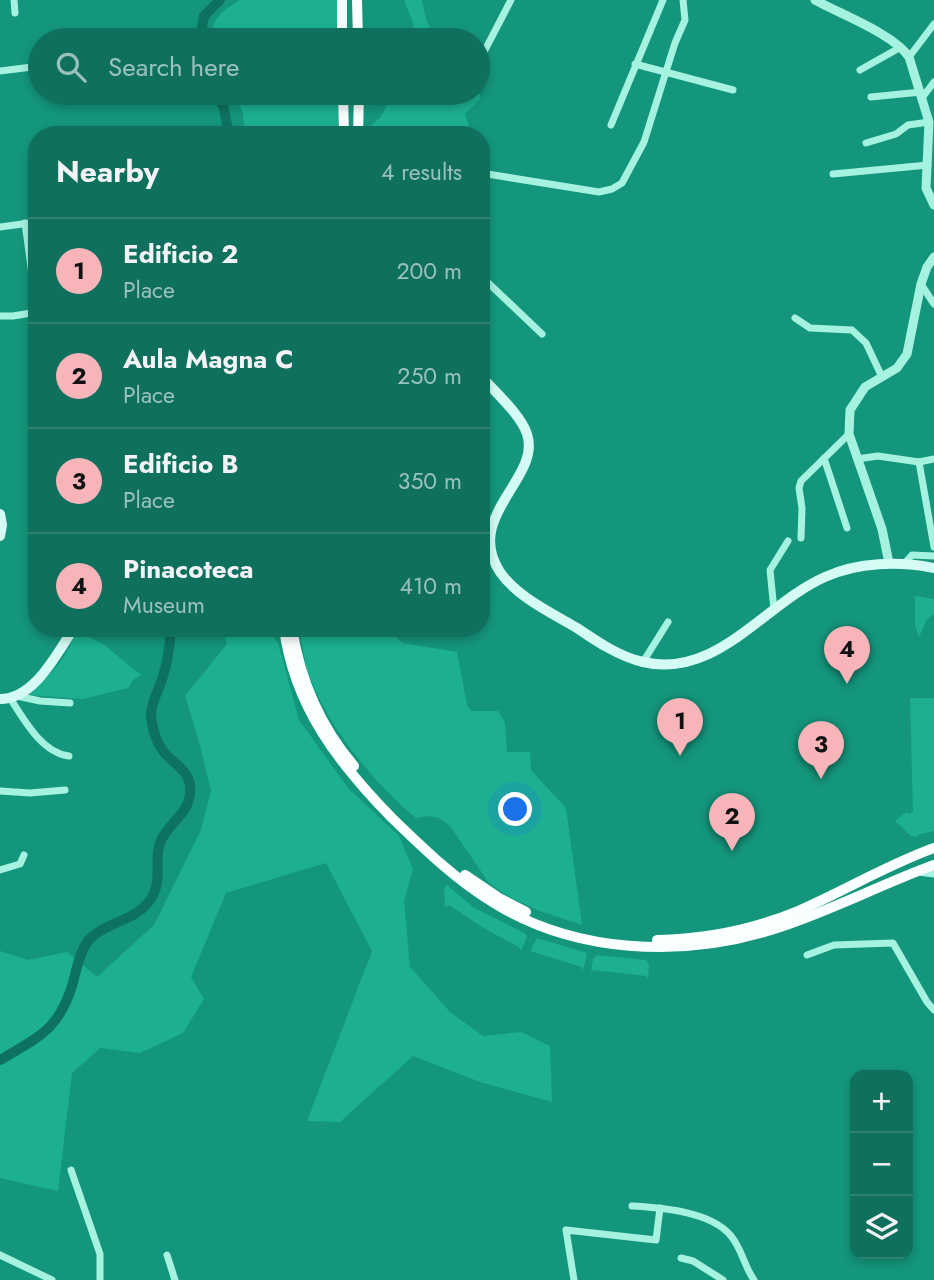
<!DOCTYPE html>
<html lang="en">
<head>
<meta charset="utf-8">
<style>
  :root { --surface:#0f705d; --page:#187563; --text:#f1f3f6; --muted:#9bc1bc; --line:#2f8272; --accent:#f7b4b9 }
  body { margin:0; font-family:Jost,sans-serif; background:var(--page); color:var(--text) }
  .controls { position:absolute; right:21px; bottom:21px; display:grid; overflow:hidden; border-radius:14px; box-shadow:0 4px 10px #0003 }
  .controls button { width:63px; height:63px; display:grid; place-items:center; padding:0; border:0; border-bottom:2px solid var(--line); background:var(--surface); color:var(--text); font:35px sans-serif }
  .you { position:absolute; left:516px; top:810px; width:24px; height:24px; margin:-18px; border:5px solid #fff; border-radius:50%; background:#1a73e8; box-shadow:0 0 0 10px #1a73e833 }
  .badge { display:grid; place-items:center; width:46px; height:46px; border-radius:50%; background:var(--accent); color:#111; font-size:23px; font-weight:700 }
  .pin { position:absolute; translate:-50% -58px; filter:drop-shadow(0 2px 4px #0008) }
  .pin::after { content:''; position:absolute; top:37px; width:24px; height:21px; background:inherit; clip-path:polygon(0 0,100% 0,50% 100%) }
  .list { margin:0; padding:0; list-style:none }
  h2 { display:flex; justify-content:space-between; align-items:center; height:91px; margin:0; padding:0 28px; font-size:30px }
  h2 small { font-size:23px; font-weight:400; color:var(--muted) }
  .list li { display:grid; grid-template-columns:46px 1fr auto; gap:21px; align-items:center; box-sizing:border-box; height:105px; padding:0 28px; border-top:2px solid var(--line) }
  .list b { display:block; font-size:26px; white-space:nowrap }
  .list p { margin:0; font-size:23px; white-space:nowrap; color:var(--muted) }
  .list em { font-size:23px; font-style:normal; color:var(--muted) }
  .icon { flex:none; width:38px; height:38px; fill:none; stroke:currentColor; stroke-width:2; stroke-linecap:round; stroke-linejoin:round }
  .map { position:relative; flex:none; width:934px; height:1280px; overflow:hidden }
  .search { position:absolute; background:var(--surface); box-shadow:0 4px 10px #0003; left:28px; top:28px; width:462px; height:77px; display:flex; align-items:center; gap:18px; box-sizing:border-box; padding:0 24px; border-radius:38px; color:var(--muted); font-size:26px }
  .panel { position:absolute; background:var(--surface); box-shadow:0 4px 10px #0003; left:28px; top:126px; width:462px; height:511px; border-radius:28px }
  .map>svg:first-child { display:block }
</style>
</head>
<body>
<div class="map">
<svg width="934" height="1280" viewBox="0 0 934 1280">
  <rect width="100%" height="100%" fill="#14967c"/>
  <!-- green -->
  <g fill="#1cb090">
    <path d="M240 0H337V40H210C212 18 222 11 240 0Z"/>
    <path d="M404 0H422L426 20 437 40H415L413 23Z"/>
    <path d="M478 90 481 98 465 114 472 135H367V129L380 118 394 93H478Z"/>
    <path d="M234 93H338V135H245L243 113Z"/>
    <path d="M915 596 934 599V614L927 619 919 637 915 625Z"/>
    <path d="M222 628H272V636L278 643 299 720 348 788 399 836 413 869 404 901 410 967 450 1012 483 1036 521 1032 550 1046 552 1102 480 1082 413 1056 340 1122 307 1121 372 951 326 863 226 893 191 977 204 999 183 1033 140 1053 100 1048 72 1073 58 1191 0 1178V951L28 960 67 952 97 977 154 925 201 830 211 791 200 745 185 696 227 644Z"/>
    <path d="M299 628H385L403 643 457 652 467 705 471 711H498L505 722 507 752H530L531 770 566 808 582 925 537 910 508 896 489 883 450 826 439 818 428 816 416 818C373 783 322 719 306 666 303 654 302 640 299 628Z"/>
    <path d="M85 635 103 644 141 675 133 680 128 688 83 699 29 695C46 679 67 659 74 636L79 638Z"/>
    <path d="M910 698H934V831L917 835V837L911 836 895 821 906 812 909 814 913 812Z"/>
    <path d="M447 885 473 907 526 934 527 937 521 951 520 948 482 927 449 905 445 907 444 888Z"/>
    <path d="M537 938 587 953 583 971 582 967 530 951Z"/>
    <path d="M597 955 646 960 649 964 648 979 646 976 593 970 591 973 593 959Z"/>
  </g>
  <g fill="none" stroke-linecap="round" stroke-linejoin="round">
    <!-- river -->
    <g stroke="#0d725f" stroke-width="10">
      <path d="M200 40 204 16 220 0"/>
      <path d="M217 93 224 109 229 135"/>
      <path d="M0 1060C37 1038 58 1031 72 986 76 972 79 953 88 941 104 922 136 921 150 900 164 879 153 863 160 843 166 825 188 815 190 794 193 771 174 765 163 751 156 741 152 729 151 716 150 704 160 688 163 676 168 661 170 644 171 628"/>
    </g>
    <!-- minor -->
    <g stroke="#a5f2e1" stroke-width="7">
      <path d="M14 0 15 13"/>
      <path d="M909 57 934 24"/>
      <path d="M478 60 485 50 511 0"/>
      <path d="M635 64 733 90"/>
      <path d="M860 70 901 47"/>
      <path d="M0 71 40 66"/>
      <path d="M871 97 921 92"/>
      <path d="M922 98 934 82"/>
      <path d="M611 125 663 0"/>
      <path d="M866 143 896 134 908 125 929 122"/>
      <path d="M481 173 599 192 612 189 622 183 644 142 675 43 685 20 683 0"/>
      <path d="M833 174 928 165"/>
      <path d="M25 223 37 311"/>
      <path d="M0 227 37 222"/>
      <path d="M481 276 542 334"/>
      <path d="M921 284 934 304"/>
      <path d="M0 316H13L37 312"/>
      <path d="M795 318 810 328 852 330 866 343 882 377"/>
      <path d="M824 458 847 528"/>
      <path d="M857 459 878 456 919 462 934 459"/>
      <path d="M919 462 934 547"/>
      <path d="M801 538 802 508 799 488 801 481 849 434"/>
      <path d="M903 565 912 555 934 556"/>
      <path d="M774 610 770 570 788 541"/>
      <path d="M643 662 668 622"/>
      <path d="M17 696 40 701 70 703"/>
      <path d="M10 698C24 720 42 753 69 756"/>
      <path d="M0 791 30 793 65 790"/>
      <path d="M0 870 20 864 24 855"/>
      <path d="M917 872 934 874"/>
      <path d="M807 955 834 945 893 943 927 1002 934 1010"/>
      <path d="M71 1170 100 1254V1280"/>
      <path d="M632 1206C661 1208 711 1211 731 1236 742 1249 744 1266 754 1280"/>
      <path d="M0 1255 52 1280"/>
      <path d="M167 1255 175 1280"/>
      <path d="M681 1258 693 1261 723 1280"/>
      <path d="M574 1280 566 1230 656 1240 660 1208"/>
    </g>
    <!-- tertiary -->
    <g stroke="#a5f2e1" stroke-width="9">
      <path d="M815 0C840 14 894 34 909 57L929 122 926 188 934 205"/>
      <path d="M889 563 882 529 849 434 850 410 865 387 897 368 907 354 921 284 927 267 934 257"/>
    </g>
    <!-- secondary -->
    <g stroke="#d4fcf4" stroke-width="10">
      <path d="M481 376C495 392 521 415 527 434 542 478 463 516 500 572 517 597 552 613 577 628 596 641 620 657 643 662 717 679 764 604 825 577 858 562 899 561 934 568"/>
      <path d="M0 514 2 525 0 536"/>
      <path d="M0 699C35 699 56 654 74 628"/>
    </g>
    <!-- trunk -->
    <g stroke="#f8fffe" stroke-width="10">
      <path d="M342 0V40"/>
      <path d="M357 0 358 40"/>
      <path d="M343 93 344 135"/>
      <path d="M358 135 359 93"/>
      <path d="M284 628C294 706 339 764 392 818 424 849 456 880 494 903 575 953 681 958 771 930 827 913 879 885 934 865"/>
      <path d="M292 628C300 680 320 726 354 766"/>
      <path d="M465 875 499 898 526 912"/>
      <path d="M657 940C706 939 752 930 798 911 844 891 887 865 934 848"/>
    </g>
  </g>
</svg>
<div class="controls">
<button>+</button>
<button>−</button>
<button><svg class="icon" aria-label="layers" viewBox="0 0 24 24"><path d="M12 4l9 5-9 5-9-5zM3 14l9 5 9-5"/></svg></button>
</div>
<div class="you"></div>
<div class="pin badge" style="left:680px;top:756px">1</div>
<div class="pin badge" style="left:732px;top:851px">2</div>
<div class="pin badge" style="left:821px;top:779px">3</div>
<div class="pin badge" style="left:847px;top:684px">4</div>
<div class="search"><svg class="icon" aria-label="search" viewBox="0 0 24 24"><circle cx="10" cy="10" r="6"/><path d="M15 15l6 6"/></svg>Search here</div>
<section class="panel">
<h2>Nearby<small>4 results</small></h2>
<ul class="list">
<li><span class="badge">1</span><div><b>Edificio 2</b><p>Place</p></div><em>200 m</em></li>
<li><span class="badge">2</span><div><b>Aula Magna C</b><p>Place</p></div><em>250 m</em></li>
<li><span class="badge">3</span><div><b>Edificio B</b><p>Place</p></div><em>350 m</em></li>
<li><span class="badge">4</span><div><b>Pinacoteca</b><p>Museum</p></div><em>410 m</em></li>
</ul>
</section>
</div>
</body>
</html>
